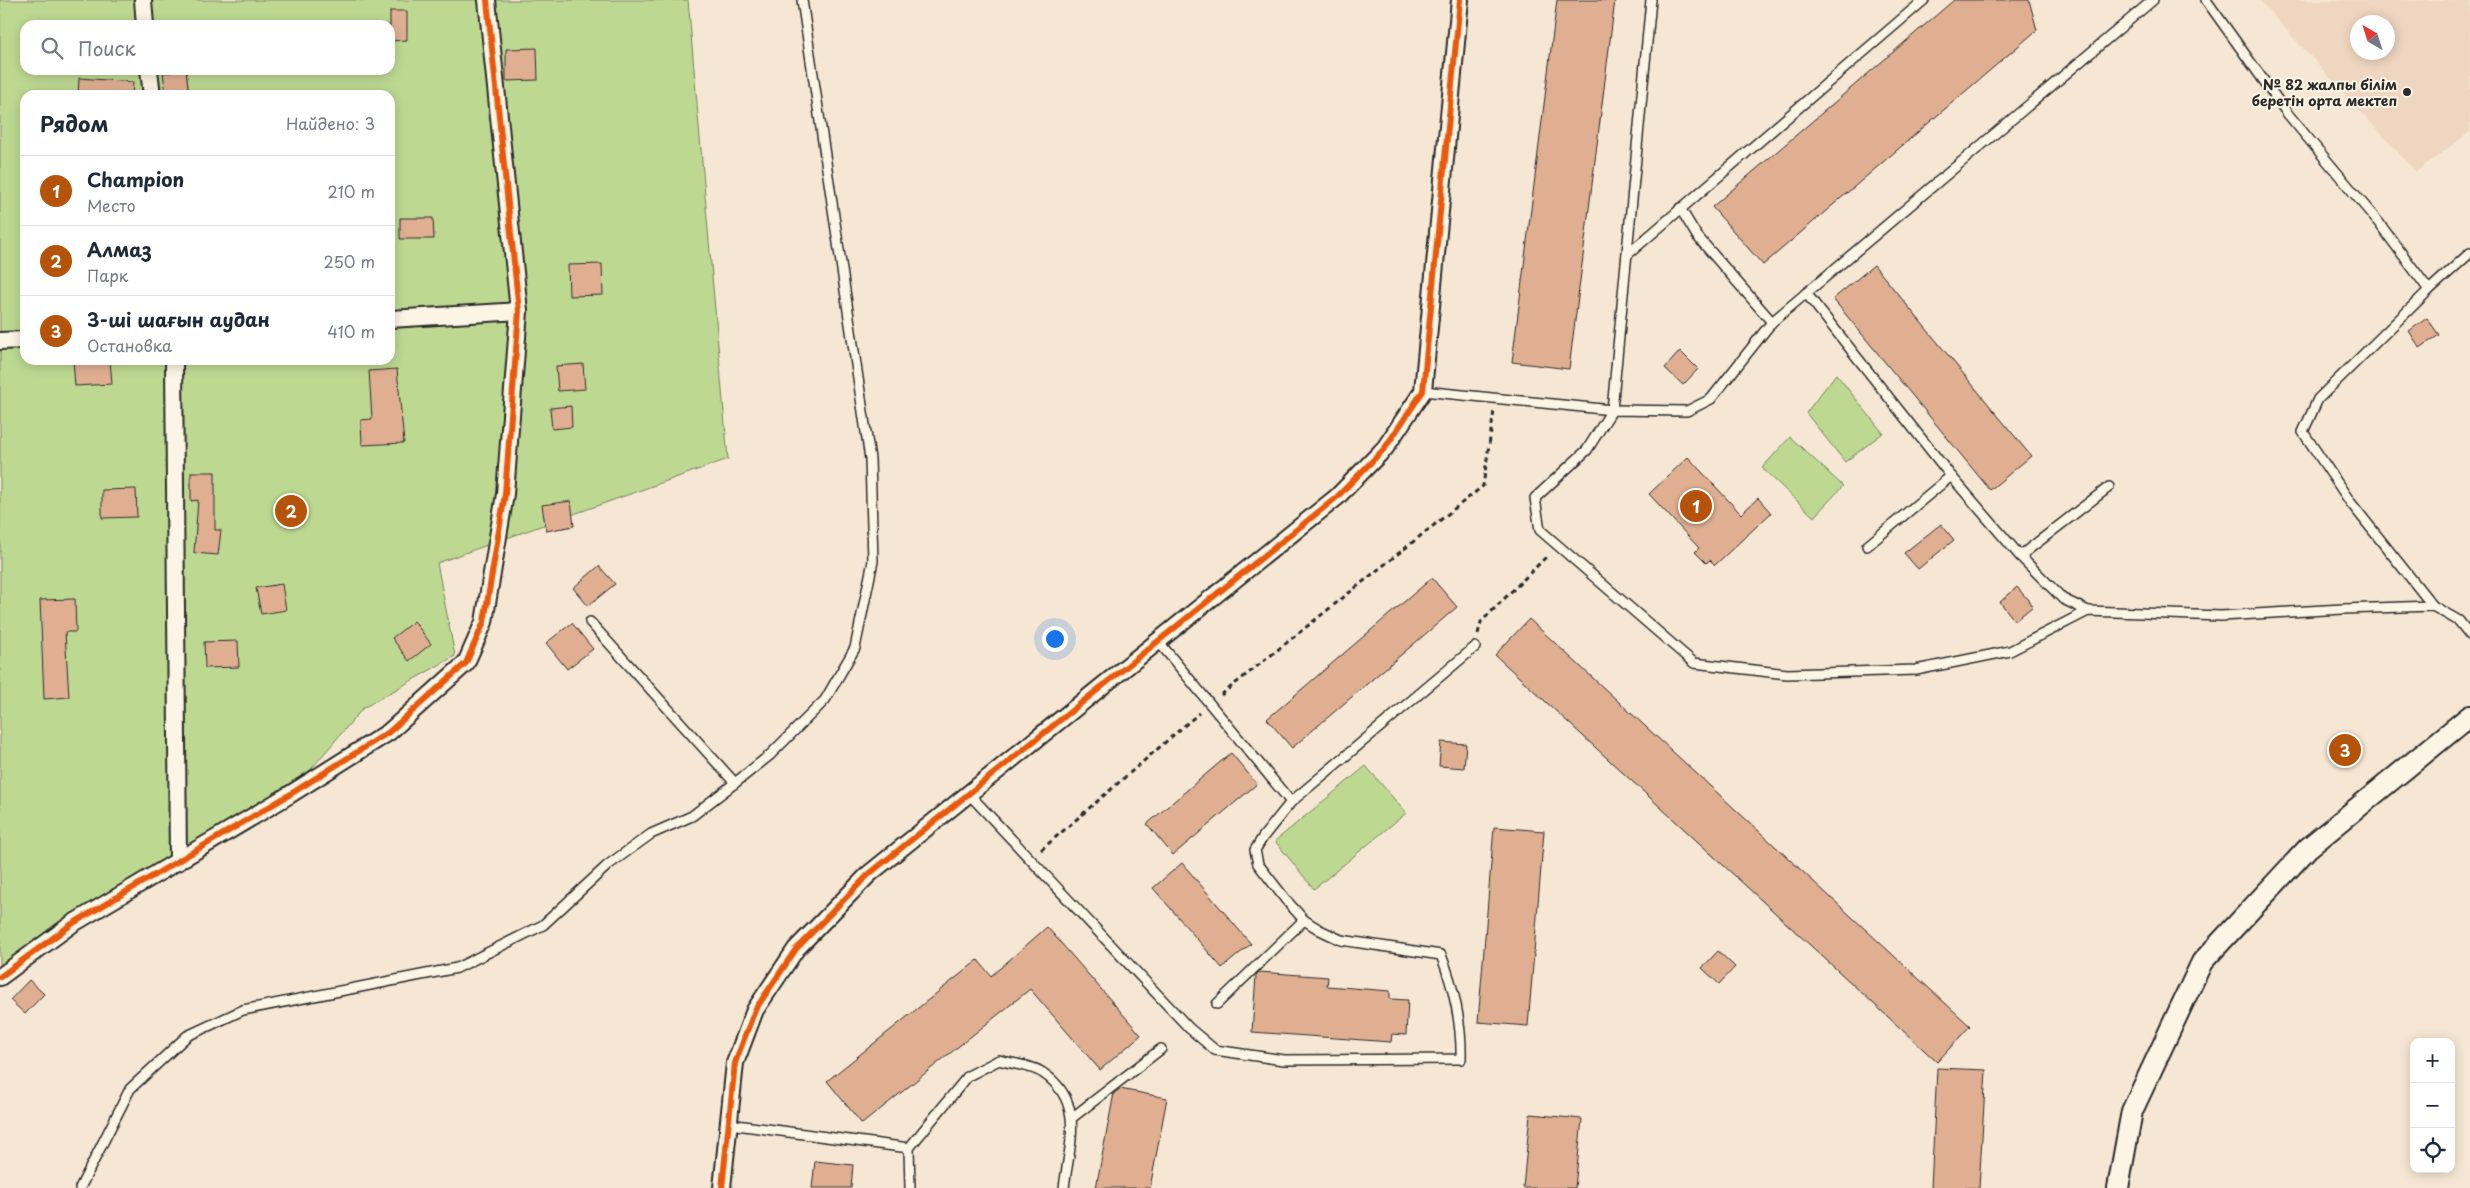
<!DOCTYPE html>
<html lang="ru">
<head>
<meta charset="utf-8">
<style>
  :root { --surface:#fff; --page:#f6f6f7; --text:#1f2937; --muted:#747a83; --line:#e0e1e3; --accent:#b45309 }
  body { margin:0; font-family:"Playpen Sans",sans-serif; background:var(--page); color:var(--text) }
  .controls { position:absolute; right:15px; bottom:15px; display:grid; overflow:hidden; border-radius:10px; box-shadow:0 2px 12px #0003 }
  .controls button { width:45px; height:45px; display:grid; place-items:center; padding:0; border:0; border-bottom:1px solid var(--line); background:var(--surface); color:var(--text); font:25px sans-serif }
  .compass { position:absolute; left:2350px; top:15px; width:45px; height:45px; border-radius:50%; background:var(--surface); box-shadow:0 2px 12px #0003; rotate:321deg }
  .you { position:absolute; left:1054px; top:638px; width:18px; height:18px; margin:-12px; border:4px solid #fff; border-radius:50%; background:#1a73e8; box-shadow:0 0 0 8px #1a73e833 }
  .badge { display:grid; place-items:center; width:32px; height:32px; border-radius:50%; background:var(--accent); color:#fff; font-size:16px; font-weight:700 }
  .pin { position:absolute; translate:-50% -50%; border:2px solid #fff; box-shadow:0 1px 5px #0006 }
  .list { margin:0; padding:0; list-style:none }
  h2 { display:flex; justify-content:space-between; align-items:center; height:65px; margin:0; padding:0 20px; font-size:21px }
  h2 small { font-size:16px; font-weight:400; color:var(--muted) }
  .list li { display:grid; grid-template-columns:32px 1fr auto; gap:15px; align-items:center; box-sizing:border-box; height:70px; padding:0 20px; border-top:1px solid var(--line) }
  .list b { display:block; font-size:19px; white-space:nowrap }
  .list p { margin:0; font-size:16px; white-space:nowrap; color:var(--muted) }
  .list em { font-size:16px; font-style:normal; color:var(--muted) }
  .icon { flex:none; width:28px; height:28px; fill:none; stroke:currentColor; stroke-width:2; stroke-linecap:round; stroke-linejoin:round }
  .map { position:relative; flex:none; width:2470px; height:1188px; overflow:hidden }
  .search { position:absolute; background:var(--surface); box-shadow:0 2px 12px #0003; left:20px; top:20px; width:375px; height:55px; display:flex; align-items:center; gap:12px; box-sizing:border-box; padding:0 18px; border-radius:15px; color:var(--muted); font-size:19px }
  .panel { position:absolute; background:var(--surface); box-shadow:0 2px 12px #0003; left:20px; top:90px; width:375px; height:275px; border-radius:15px }
  .map>svg:first-child { display:block }
</style>
</head>
<body>
<div class="map">
<svg width="2470" height="1188" viewBox="0 0 2470 1188">
  <rect width="100%" height="100%" fill="#f6e7d4"/>
  <filter id="ink" filterUnits="userSpaceOnUse"><feTurbulence type="fractalNoise" baseFrequency=".02" numOctaves="2"/><feDisplacementMap in="SourceGraphic" scale="10" xChannelSelector="R" yChannelSelector="G"/><feConvolveMatrix kernelMatrix="1 2 1 2 8 2 1 2 1" color-interpolation-filters="sRGB"/></filter>
  <g filter="url(#ink)">
    <!-- built -->
    <path fill="#efd6c0" fill-rule="evenodd" d="M2259 0H2470V132L2416 172ZM2358 22H2388V52H2358Z"/>
    <!-- green -->
    <g fill="#bdd991" stroke="#74825e" fill-rule="evenodd">
      <path d="M0 0H688L728 459 437 563 455 656 363 708 289 795 0 977ZM25 25H390V70H25ZM25 95H390V360H25Z"/>
      <path d="M1836 374 1883 433 1845 462 1806 413Z"/>
      <path d="M1790 437 1843 486 1814 517 1762 468Z"/>
      <path d="M1366 766 1406 813 1314 889 1275 841Z"/>
    </g>
    <!-- building -->
    <g fill="#e0af92" stroke="#2b2b2b">
      <path d="M1557 0H1615L1569 369 1512 362Z"/>
      <path d="M1954 0H2029L2037 30 1763 265 1712 207Z"/>
      <path d="M390 11H407V40L390 41Z"/>
      <path d="M537 48 538 80 506 81V49Z"/>
      <path d="M186 70 189 95H166L163 73Z"/>
      <path d="M79 78 133 82 132 95H78Z"/>
      <path d="M400 218H433L434 239H400Z"/>
      <path d="M602 264 603 295 569 296 568 265Z"/>
      <path d="M1874 265 2031 456 1990 490 1833 299Z"/>
      <path d="M2427 318 2439 335 2420 348 2409 331Z"/>
      <path d="M1680 351 1698 369 1683 385 1665 368Z"/>
      <path d="M73 360H110L112 384 75 386Z"/>
      <path d="M583 364 585 389 558 391 556 366Z"/>
      <path d="M397 369 404 443 362 445 361 420 372 419 369 371Z"/>
      <path d="M571 406 572 427 552 429 550 408Z"/>
      <path d="M1688 457 1741 514 1758 498 1771 513 1715 565 1710 560 1706 563 1695 552 1699 548 1649 494Z"/>
      <path d="M191 472H215V530H221L218 555 194 553 198 500 191 501Z"/>
      <path d="M136 489 137 517 102 518V490Z"/>
      <path d="M571 501 574 526 546 531 542 505Z"/>
      <path d="M1941 524 1954 540 1918 569 1904 553Z"/>
      <path d="M599 566 615 584 588 606 573 588Z"/>
      <path d="M1432 578 1457 607 1292 748 1267 719Z"/>
      <path d="M282 584 286 610 261 614 256 588Z"/>
      <path d="M2017 587 2033 606 2015 621 2000 602Z"/>
      <path d="M75 599 76 632H65L69 697 44 699 40 600Z"/>
      <path d="M1529 619 1970 1026 1937 1062 1495 655Z"/>
      <path d="M414 621 431 644 409 661 392 638Z"/>
      <path d="M572 623 593 649 567 669 546 643Z"/>
      <path d="M238 641 239 667 205 668 204 642Z"/>
      <path d="M1441 742 1466 744 1464 768 1439 766Z"/>
      <path d="M1231 753 1257 784 1173 855 1147 824Z"/>
      <path d="M1494 827 1544 831 1528 1026 1478 1022Z"/>
      <path d="M1182 863 1251 944 1222 968 1153 888Z"/>
      <path d="M1047 927 1141 1035 1100 1070 1030 989 862 1124 827 1081 978 960 991 976Z"/>
      <path d="M1718 951 1735 967 1719 984 1702 968Z"/>
      <path d="M1259 972 1328 977 1327 986 1390 991V999L1408 1000 1406 1035 1392 1034 1391 1042 1252 1032 1256 975Z"/>
      <path d="M29 980 44 994 25 1014 10 1000Z"/>
      <path d="M1937 1068 1986 1070 1979 1188H1931Z"/>
      <path d="M1120 1089 1167 1098 1150 1188H1096L1114 1093Z"/>
      <path d="M1530 1114 1582 1119 1575 1188H1523Z"/>
      <path d="M815 1161 853 1165 851 1188H812Z"/>
    </g>
    <g fill="none" stroke-linecap="round" stroke-linejoin="round">
      <!-- service casing -->
      <g stroke="#2b2b2b" stroke-width="12">
        <g id="service">
          <path d="M2153 0 1772 322 1711 399 1687 411 1612 410 1587 450 1535 498 1540 530 1694 663 1787 674 1916 670 2010 651 2088 611 2221 616 2343 609 2433 606 2459 621 2470 635"/>
          <path d="M2206 0 2287 113 2379 223 2429 290 2318 399 2303 432 2351 503 2433 606"/>
          <path d="M1680 208 1697 236 1772 322"/>
          <path d="M1627 255 1924 0"/>
          <path d="M2429 290 2470 253"/>
          <path d="M1806 293 1951 476 2020 556 2063 599 2088 611"/>
          <path d="M1423 391 1612 410 1651 0"/>
          <path d="M1867 546 1951 476"/>
          <path d="M2020 556 2109 487"/>
          <path d="M590 622 735 783 770 755 825 700 855 648 873 561 870 459 802 0"/>
          <path d="M968 793 1189 1028 1215 1050 1284 1060 1461 1059C1462 1025 1454 987 1441 955L1341 940 1320 930 1304 920 1286 900 1258 864 1255 850 1263 837 1291 802 1158 641"/>
          <path d="M1291 802 1475 647"/>
          <path d="M1217 1004 1304 920"/>
          <path d="M1073 1117 1161 1049"/>
          <path d="M729 1124 909 1148 910 1188"/>
          <path d="M909 1148 968 1076 999 1060C1011 1064 1032 1065 1043 1073 1086 1102 1069 1145 1064 1188"/>
          <path d="M80 1188 130 1089 187 1036 243 1010 457 968 543 925 608 865 651 834 692 816 735 783"/>
        </g>
      </g>
      <!-- minor casing -->
      <g stroke="#2b2b2b" stroke-width="20">
        <g id="minor">
          <path d="M143 0 145 25"/>
          <path d="M149 70 152 95"/>
          <path d="M390 319 519 311"/>
          <path d="M0 341 25 340"/>
          <path d="M174 360 178 862"/>
          <path d="M0 977 72 924 289 795 389 732 466 663 484 622 505 494 519 311 487 0"/>
          <path d="M722 1188 735 1063 755 1010 796 949 869 874 1337 497 1385 448 1423 391 1460 0"/>
        </g>
      </g>
      <!-- tertiary casing -->
      <g stroke="#2b2b2b" stroke-width="24">
        <path id="tertiary" d="M2118 1188 2132 1111 2202 962 2308 848 2470 716"/>
      </g>
      <!-- path -->
      <g stroke="#2b2b2b" stroke-width="3" stroke-dasharray="5 4" stroke-linecap="butt">
        <path d="M1478 634 1481 622 1547 556"/>
        <path d="M1221 695 1483 486 1494 411"/>
        <path d="M1041 850 1199 713"/>
      </g>
      <!-- service -->
      <use href="#service" stroke="#fcf5e5" stroke-width="9"/>
      <!-- minor -->
      <use href="#minor" stroke="#fcf5e5" stroke-width="16"/>
      <!-- tertiary -->
      <use href="#tertiary" stroke="#fcf5e5" stroke-width="20"/>
      <!-- cycleway casing -->
      <g stroke="#fcf5e5" stroke-width="9">
        <g id="cycleway">
          <path d="M0 977 72 924 289 795 389 732 466 663 484 622 505 494 519 311 487 0"/>
          <path d="M722 1188 735 1063 755 1010 796 949 869 874 1337 497 1385 448 1423 391 1460 0"/>
        </g>
      </g>
      <!-- cycleway -->
      <use href="#cycleway" stroke="#e8590c" stroke-width="6"/>
    </g>
  </g>
  <!-- markers -->
  <circle fill="#2b2b2b" stroke="#fcf5e5" stroke-width="2" cx="2407" cy="92" r="5"/>
  <g text-anchor="middle" dominant-baseline="central" stroke-width="4" stroke-linejoin="round" paint-order="stroke">
    <!-- poi labels -->
    <g font-size="14" font-weight="bold" fill="#2b2b2b" stroke="#fcf5e5" text-anchor="end">
      <text x="2397" y="84">№ 82 жалпы білім<tspan x="2397" dy="16">беретін орта мектеп</tspan></text>
    </g>
  </g>
</svg>
<div class="controls">
<button>+</button>
<button>−</button>
<button><svg class="icon" aria-label="locate" viewBox="0 0 24 24"><circle cx="12" cy="12" r="6"/><path d="M12 2v4M12 18v4M2 12h4M18 12h4"/></svg></button>
</div>
<svg class="compass" viewBox="-18 -18 36 36"><path d="M0-13l5 13h-10z" fill="#e53935"/><path d="M0 13l5-13h-10z" fill="#747a83"/></svg>
<div class="you"></div>
<div class="pin badge" style="left:1696px;top:506px">1</div>
<div class="pin badge" style="left:291px;top:511px">2</div>
<div class="pin badge" style="left:2345px;top:750px">3</div>
<div class="search"><svg class="icon" aria-label="search" viewBox="0 0 24 24"><circle cx="10" cy="10" r="6"/><path d="M15 15l6 6"/></svg>Поиск</div>
<section class="panel">
<h2>Рядом<small>Найдено: 3</small></h2>
<ul class="list">
<li><span class="badge">1</span><div><b>Champion</b><p>Место</p></div><em>210 m</em></li>
<li><span class="badge">2</span><div><b>Алмаз</b><p>Парк</p></div><em>250 m</em></li>
<li><span class="badge">3</span><div><b>3-ші шағын аудан</b><p>Остановка</p></div><em>410 m</em></li>
</ul>
</section>
</div>
</body>
</html>
